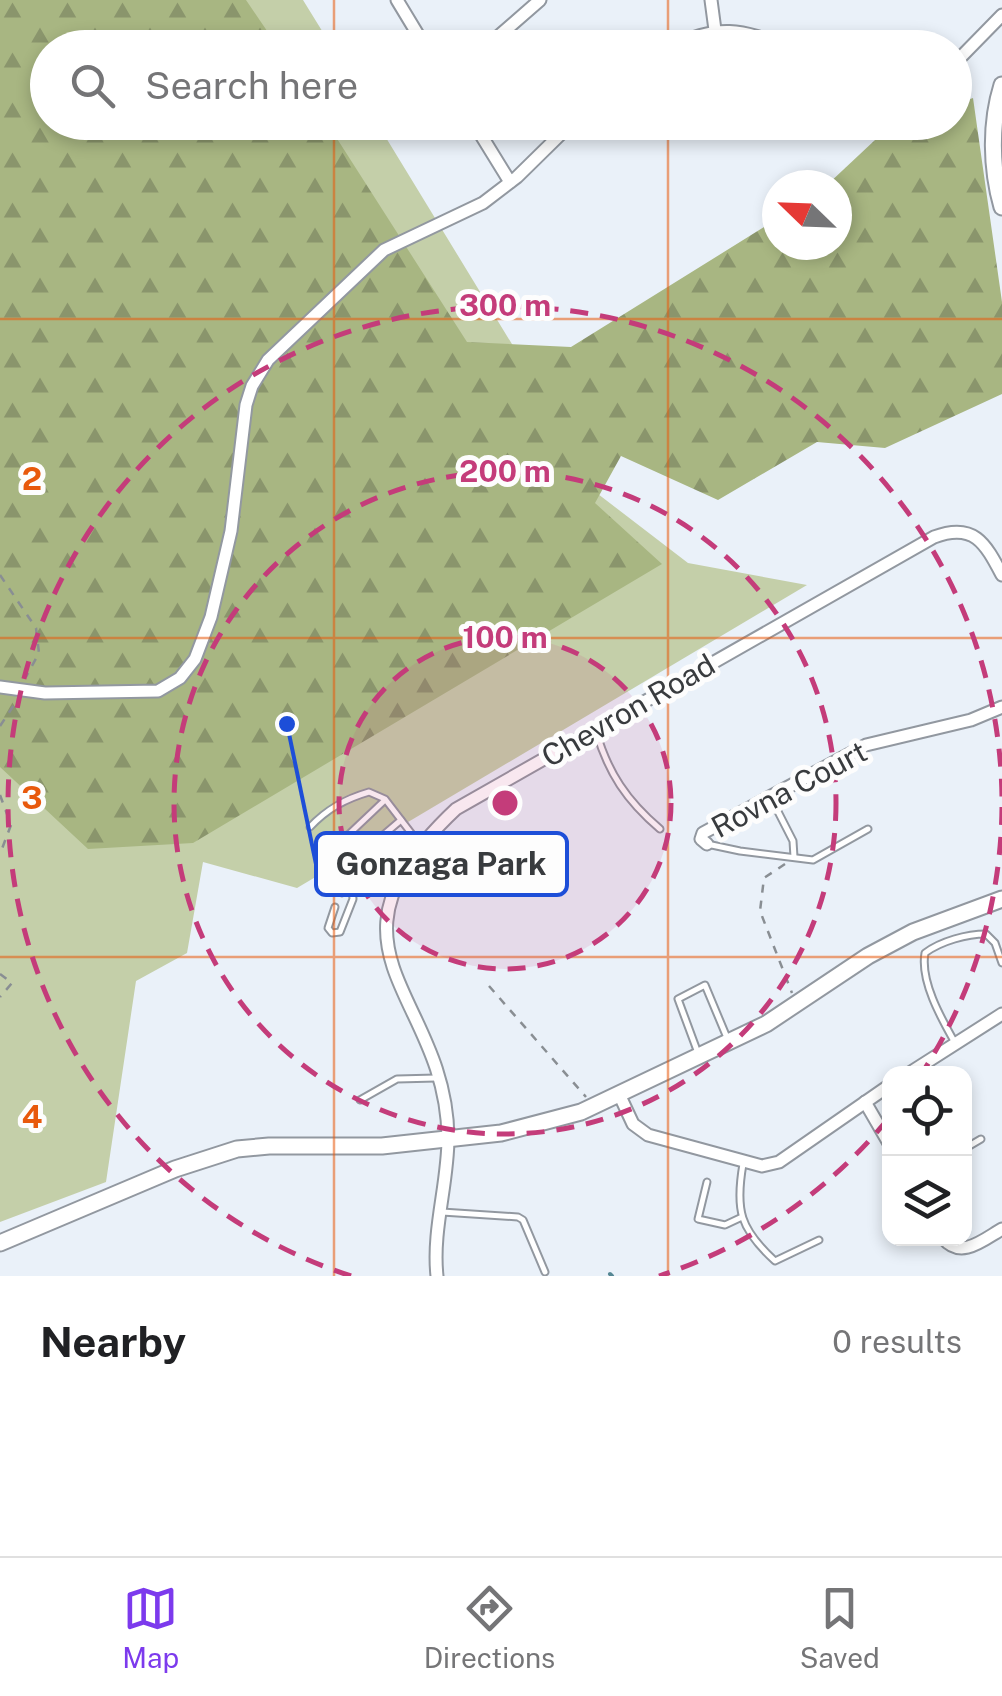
<!DOCTYPE html>
<html lang="en">
<head>
<meta charset="utf-8">
<style>
  :root { --surface:#fff; --page:#f6f6f6; --text:#202124; --muted:#757577; --line:#e0e0e0; --accent:#7c3aed }
  body { margin:0; font-family:"Public Sans",sans-serif; background:var(--page); color:var(--text) }
  .controls { position:absolute; right:30px; bottom:30px; display:grid; overflow:hidden; border-radius:20px; box-shadow:0 5px 15px #0003 }
  .controls button { width:90px; height:90px; display:grid; place-items:center; padding:0; border:0; border-bottom:2px solid var(--line); background:var(--surface); color:var(--text); font:50px sans-serif }
  .compass { position:absolute; left:762px; top:170px; width:90px; height:90px; border-radius:50%; background:var(--surface); box-shadow:0 5px 15px #0003; rotate:293deg }
  .list { margin:0; padding:0; list-style:none }
  h2 { display:flex; justify-content:space-between; align-items:center; height:130px; margin:0; padding:0 40px; font-size:42px }
  h2 small { font-size:32px; font-weight:400; color:var(--muted) }
  .icon { flex:none; width:55px; height:55px; fill:none; stroke:currentColor; stroke-width:2; stroke-linecap:round; stroke-linejoin:round }
  .map { position:relative; flex:none; width:1002px; height:1276px; overflow:hidden }
  .search { position:absolute; background:var(--surface); box-shadow:0 5px 15px #0003; left:30px; right:30px; top:30px; height:110px; display:flex; align-items:center; gap:25px; box-sizing:border-box; padding:0 35px; border-radius:55px; color:var(--muted); font-size:38px }
  .sheet { height:280px; background:var(--surface) }
  nav { display:flex; justify-content:space-around; align-items:center; box-sizing:border-box; height:140px; border-top:2px solid var(--line); background:var(--surface); font-size:28px; color:var(--muted) }
  nav a { display:grid; justify-items:center; gap:5px }
  nav .on { color:var(--accent) }
  .map>svg:first-child { display:block }
</style>
</head>
<body>
<div class="map">
<svg width="1002" height="1276" viewBox="0 0 1002 1276">
  <defs>
    <pattern id="forest-firs" width="22" height="20" patternUnits="userSpaceOnUse" patternTransform="scale(2.5)"><rect width="22" height="20" fill="#a8b682"/><path d="M5 1l3.5 6h-7zM16 11l3.5 6h-7z" fill="#8a956c"/></pattern>
  </defs>
  <rect width="100%" height="100%" fill="#eaf1f9"/>
  <!-- green -->
  <path fill="#c4cfa9" d="M0 0H303L332 47 48 48V122L377 123 518 354 465 392 688 563 807 585 297 888 203 862 187 953 136 981 106 1182 0 1222Z"/>
  <!-- forest -->
  <path fill="url(#forest-firs)" d="M0 0H246L278 47 48 48V122L327 123 467 342 571 347 777 219V245H837V185H827L891 125 954 122 955 104 973 98 1002 302V394L885 448 817 442 718 500 621 456 595 503 662 564 193 843 88 849 0 767Z"/>
  <g fill="none" stroke-linecap="round" stroke-linejoin="round">
    <!-- stream -->
    <path stroke="#568794" stroke-width="4" d="M610 1274 612 1276"/>
    <!-- lane casing -->
    <g stroke="#9298a0" stroke-width="9">
      <g id="lane">
        <path d="M596 731C608 773 627 801 660 829"/>
        <path d="M770 796 793 841 794 857"/>
        <path d="M310 827C327 809 345 799 369 792L385 799 421 846"/>
        <path d="M347 836 385 800"/>
        <path d="M707 844 740 851 813 860 868 829"/>
        <path d="M342 893 351 878"/>
        <path d="M335 907 328 928 332 933 340 932 353 899 351 877 367 849 401 820"/>
        <path d="M954 1041C941 1018 920 981 925 953 941 941 967 934 986 934L995 943 1002 963"/>
        <path d="M698 1053 678 999 705 985 728 1040"/>
        <path d="M360 1100 397 1079 436 1078"/>
        <path d="M964 1149 981 1139"/>
        <path d="M743 1164C735 1210 740 1229 775 1261L819 1240"/>
        <path d="M707 1182 698 1219 725 1225 742 1217"/>
        <path d="M442 1212 518 1217 523 1220 545 1272"/>
      </g>
    </g>
    <!-- street casing -->
    <g stroke="#9298a0" stroke-width="15">
      <g id="street">
        <path d="M397 0 426 48"/>
        <path d="M711 0 715 30"/>
        <path d="M485 48 540 0"/>
        <path d="M669 48C719 23 740 29 790 48"/>
        <path d="M954 64 1002 15"/>
        <path d="M473 122 510 182"/>
        <path d="M0 687 45 693 158 691 180 678 195 659 211 617 231 531 246 405 252 386 268 360 384 250 483 203 517 177 573 122"/>
        <path d="M707 844 701 839 703 833 866 745 971 720 1002 707"/>
        <path d="M908 1074 1002 1014"/>
        <path d="M619 1094 633 1124 648 1135 762 1166 779 1162 890 1085"/>
        <path d="M865 1102 890 1145"/>
        <path d="M943 1238C961 1260 983 1240 1002 1229"/>
        <path d="M437 1276C432 1230 448 1184 448 1138 447 993 305 951 456 809L934 537C974 522 985 543 1002 575"/>
      </g>
    </g>
    <!-- secondary casing -->
    <g stroke="#9298a0" stroke-width="19">
      <g id="secondary">
        <path d="M1002 85C990 123 991 169 1002 207"/>
        <path d="M0 1243 175 1169 237 1149 269 1146H382L501 1133 581 1112 766 1024 868 956 913 932 1002 899"/>
      </g>
    </g>
    <!-- path -->
    <g stroke="#898e93" stroke-width="2.5" stroke-dasharray="8 8" stroke-linecap="butt">
      <path d="M0 575 36 628 39 653 26 677"/>
      <path d="M0 726 16 702"/>
      <path d="M0 795 11 825 0 854"/>
      <path d="M785 864 764 878 760 911 792 993"/>
      <path d="M0 974 12 983 0 997"/>
      <path d="M489 986 586 1097"/>
    </g>
    <!-- lane -->
    <use href="#lane" stroke="#fff" stroke-width="5"/>
    <!-- street -->
    <use href="#street" stroke="#fff" stroke-width="11"/>
    <!-- secondary -->
    <use href="#secondary" stroke="#fff" stroke-width="15"/>
  </g>
  <!-- grid -->
  <path fill="none" stroke="#e8590c" stroke-width="2.5" stroke-opacity="0.55" d="M334 0V48M668 0V48M334 122V1276M668 122V1276M0 319H1002M0 638H1002M0 957H1002"/>
  <!-- distance rings -->
  <circle cx="505" cy="803" r="166" fill="#c43c7a" fill-opacity=".12"/>
  <g fill="none" stroke="#c43c7a" stroke-width="5" stroke-dasharray="18 12">
    <circle cx="505" cy="803" r="166"/>
    <circle cx="505" cy="803" r="331"/>
    <path d="M1002 807A497 497 0 0 1 924 1070M888 1119A497 497 0 0 1 659 1276M351 1276A497 497 0 1 1 1002 799"/>
  </g>
  <g text-anchor="middle" dominant-baseline="central" stroke-width="10" stroke-linejoin="round" paint-order="stroke">
    <!-- street labels -->
    <g font-size="30" fill="#383b3e" stroke="#fdfdfd">
      <text transform="translate(628 710) rotate(-30)">Chevron Road</text>
      <text transform="translate(789 789) rotate(-28)">Rovna Court</text>
    </g>
  </g>
  <g font-size="32" text-anchor="middle" font-weight="bold" fill="#e8590c" stroke="#fdfdfd" stroke-width="10" stroke-linejoin="round" paint-order="stroke">
    <text x="32" y="490">2</text>
    <text x="32" y="809">3</text>
    <text x="32" y="1128">4</text>
  </g>
  <circle cx="505" cy="803" r="15" fill="#c43c7a" stroke="#fdfdfd" stroke-width="5"/>
  <g font-size="30" text-anchor="middle" font-weight="bold" fill="#c43c7a" stroke="#fdfdfd" stroke-width="10" stroke-linejoin="round" paint-order="stroke">
    <text x="505" y="316">300 m</text>
    <text x="505" y="482">200 m</text>
    <text x="505" y="648">100 m</text>
  </g>
  <!-- callouts -->
  <path fill="none" stroke="#1d4ed8" stroke-width="4" d="M287 724L316 864"/>
  <circle fill="#1d4ed8" stroke="#fdfdfd" stroke-width="4" cx="287" cy="724" r="10"/>
  <rect fill="#fdfdfd" stroke="#1d4ed8" stroke-width="4" x="316" y="833" width="251" height="62" rx="10"/>
  <g font-size="32" text-anchor="middle" font-weight="bold" fill="#383b3e">
    <text x="441" y="875">Gonzaga Park</text>
  </g>
</svg>
<div class="controls">
<button><svg class="icon" aria-label="locate" viewBox="0 0 24 24"><circle cx="12" cy="12" r="6"/><path d="M12 2v4M12 18v4M2 12h4M18 12h4"/></svg></button>
<button><svg class="icon" aria-label="layers" viewBox="0 0 24 24"><path d="M12 4l9 5-9 5-9-5zM3 14l9 5 9-5"/></svg></button>
</div>
<svg class="compass" viewBox="-18 -18 36 36"><path d="M0-13l5 13h-10z" fill="#e53935"/><path d="M0 13l5-13h-10z" fill="#757577"/></svg>
<div class="search"><svg class="icon" aria-label="search" viewBox="0 0 24 24"><circle cx="10" cy="10" r="6"/><path d="M15 15l6 6"/></svg>Search here</div>
</div>
<section class="sheet">
<h2>Nearby<small>0 results</small></h2>
<ul class="list">
</ul>
</section>
<nav>
<a class="on"><svg class="icon" aria-label="map" viewBox="0 0 24 24"><path d="M3 6l6-2 6 2 6-2v14l-6 2-6-2-6 2zM9 4v14M15 6v14"/></svg>Map</a>
<a><svg class="icon" aria-label="directions" viewBox="0 0 24 24"><path d="M12 3l9 9-9 9-9-9zM9 14v-3h6M13 9l2 2-2 2"/></svg>Directions</a>
<a><svg class="icon" aria-label="saved" viewBox="0 0 24 24"><path d="M7 4h10v16l-5-4-5 4z"/></svg>Saved</a>
</nav>
</body>
</html>
